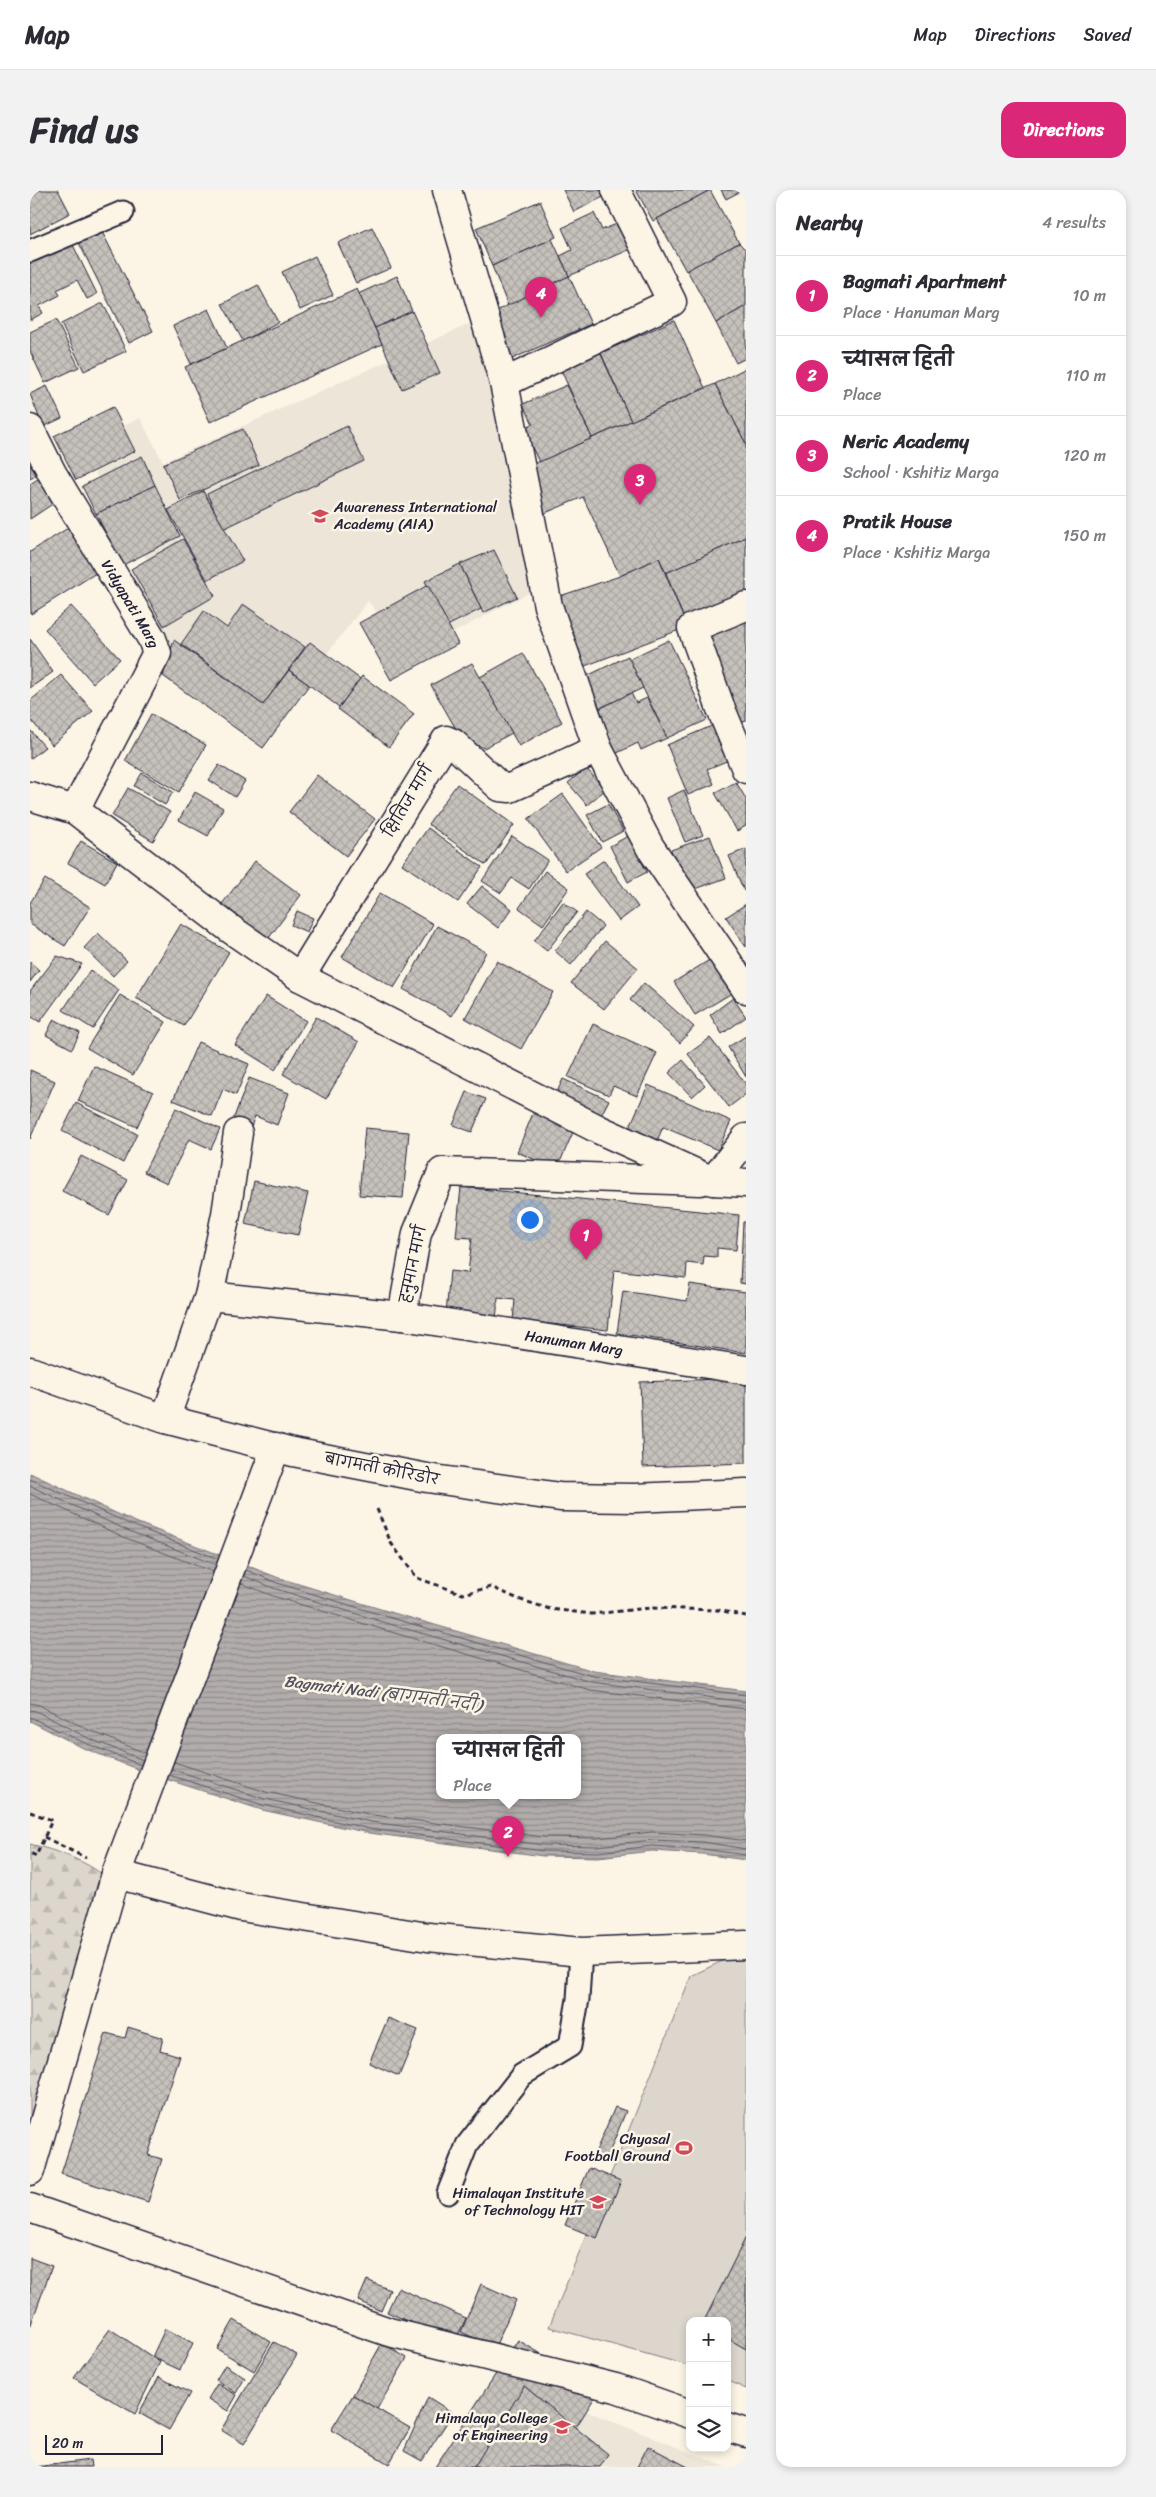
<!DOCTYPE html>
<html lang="en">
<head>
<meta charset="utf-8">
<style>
  :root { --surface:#fff; --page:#f2f2f3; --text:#2b2b33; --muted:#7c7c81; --line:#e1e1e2; --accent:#db2777 }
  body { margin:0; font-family:Sriracha,"Playpen Sans Deva",sans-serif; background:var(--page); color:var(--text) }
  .controls { position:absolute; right:15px; bottom:15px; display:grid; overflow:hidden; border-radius:10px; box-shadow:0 2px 8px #0003 }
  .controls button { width:45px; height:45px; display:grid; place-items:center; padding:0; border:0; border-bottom:1px solid var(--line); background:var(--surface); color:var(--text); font:25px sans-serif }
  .scale { position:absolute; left:15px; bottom:12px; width:118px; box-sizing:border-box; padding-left:5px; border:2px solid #22223b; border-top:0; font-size:14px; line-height:18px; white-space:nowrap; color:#22223b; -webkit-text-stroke:4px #fcf5e5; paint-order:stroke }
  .you { position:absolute; left:499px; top:1029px; width:18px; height:18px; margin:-12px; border:4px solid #fff; border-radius:50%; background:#1a73e8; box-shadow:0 0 0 8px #1a73e833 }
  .badge { display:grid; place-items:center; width:32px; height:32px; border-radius:50%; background:var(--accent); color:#fff; font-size:16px; font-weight:700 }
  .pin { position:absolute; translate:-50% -41px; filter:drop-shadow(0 1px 2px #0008) }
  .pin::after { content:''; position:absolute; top:26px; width:18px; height:15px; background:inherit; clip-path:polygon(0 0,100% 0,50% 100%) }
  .popup { position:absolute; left:406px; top:1544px; width:145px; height:65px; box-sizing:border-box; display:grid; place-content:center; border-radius:10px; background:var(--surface); filter:drop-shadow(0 1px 4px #0005); font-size:16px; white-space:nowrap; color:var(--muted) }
  .popup b { font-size:19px; color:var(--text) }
  .popup::after { content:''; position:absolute; left:50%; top:100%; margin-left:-10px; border:10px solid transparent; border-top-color:var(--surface) }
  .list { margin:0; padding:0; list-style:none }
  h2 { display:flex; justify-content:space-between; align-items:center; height:65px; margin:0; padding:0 20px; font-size:21px }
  h2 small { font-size:16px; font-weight:400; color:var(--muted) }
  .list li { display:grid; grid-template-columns:32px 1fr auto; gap:15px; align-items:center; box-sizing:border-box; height:80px; padding:0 20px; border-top:1px solid var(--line) }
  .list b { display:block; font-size:19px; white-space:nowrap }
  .list p { margin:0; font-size:16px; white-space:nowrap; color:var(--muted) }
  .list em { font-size:16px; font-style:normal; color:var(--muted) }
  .icon { flex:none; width:28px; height:28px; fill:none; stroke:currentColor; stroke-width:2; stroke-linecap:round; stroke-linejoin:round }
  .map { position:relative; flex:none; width:716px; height:2277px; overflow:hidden; border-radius:15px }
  header { display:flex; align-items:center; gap:30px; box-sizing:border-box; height:70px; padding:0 25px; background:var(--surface); border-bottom:1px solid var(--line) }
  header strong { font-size:24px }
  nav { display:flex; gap:28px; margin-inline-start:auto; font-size:18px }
  .intro { display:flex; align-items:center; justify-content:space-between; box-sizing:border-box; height:120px; padding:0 30px }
  h1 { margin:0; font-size:35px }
  .button { padding:12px 22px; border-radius:15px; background:var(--accent); color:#fff; font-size:18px; font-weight:700 }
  main { display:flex; gap:30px; padding:0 30px }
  aside { flex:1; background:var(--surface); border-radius:15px; box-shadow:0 2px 8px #0003 }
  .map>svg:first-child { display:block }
</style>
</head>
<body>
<header>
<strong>Map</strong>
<nav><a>Map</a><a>Directions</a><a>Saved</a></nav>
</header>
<div class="intro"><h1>Find us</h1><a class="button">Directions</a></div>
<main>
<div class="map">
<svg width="716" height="2277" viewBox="0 0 716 2277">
  <defs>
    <pattern id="forest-firs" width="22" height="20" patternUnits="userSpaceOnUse" patternTransform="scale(1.25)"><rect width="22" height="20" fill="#dcd6cc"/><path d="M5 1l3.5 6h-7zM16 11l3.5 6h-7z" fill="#bcb7b0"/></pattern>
    <pattern id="water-rules" width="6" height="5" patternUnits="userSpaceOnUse" patternTransform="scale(1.25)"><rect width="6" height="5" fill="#b2adab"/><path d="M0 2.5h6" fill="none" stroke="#908c8c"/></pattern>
    <pattern id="building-cross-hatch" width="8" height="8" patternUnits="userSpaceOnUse" patternTransform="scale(1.25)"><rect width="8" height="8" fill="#c6c1bb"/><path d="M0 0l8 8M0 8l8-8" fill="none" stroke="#aaa6a2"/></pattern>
  </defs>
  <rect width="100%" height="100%" fill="#fcf5e5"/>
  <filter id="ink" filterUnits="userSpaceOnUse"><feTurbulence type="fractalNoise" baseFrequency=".02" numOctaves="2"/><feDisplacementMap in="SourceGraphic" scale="10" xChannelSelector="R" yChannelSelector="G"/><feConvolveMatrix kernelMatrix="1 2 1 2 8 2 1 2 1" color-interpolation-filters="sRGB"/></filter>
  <g filter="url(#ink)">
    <!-- built -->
    <g fill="#ece5d8">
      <path d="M444 132 506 399 381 465 338 411 245 530 91 426 123 380 50 258 110 228 133 272Z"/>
      <path d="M494 2196 696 2277H444Z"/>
    </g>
    <!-- grass -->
    <path fill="#dcd6cc" stroke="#7f7c84" d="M694 1770H716V2199L697 2190V2131H660V2176L519 2137 661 1786Z"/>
    <!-- forest -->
    <path fill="url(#forest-firs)" stroke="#7f7c84" d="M0 1654C28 1661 55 1670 77 1688L14 1891 0 1927Z"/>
    <!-- water -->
    <path fill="url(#water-rules)" stroke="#78757e" fill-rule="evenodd" d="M0 1283 103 1331 249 1388 367 1424 564 1481 716 1501V1670L672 1664 622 1661 568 1667 513 1666 339 1643 232 1620 117 1583 53 1558 0 1531ZM409 1548H547V1606H409Z"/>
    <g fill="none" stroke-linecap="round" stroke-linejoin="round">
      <!-- shore -->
      <g stroke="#5c5a68" stroke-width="1">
        <path d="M0 1289 102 1335 188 1369"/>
        <path d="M0 1296 99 1341 186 1375"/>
        <path d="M0 1304 96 1348 183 1382"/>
        <path d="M216 1380 247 1393 365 1429 563 1486 716 1505"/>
        <path d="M214 1386 246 1399 363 1435 562 1492 716 1512"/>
        <path d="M211 1393 243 1406 361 1442 560 1500 716 1519"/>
        <path d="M0 1513 9 1515 61 1541 115 1563"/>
        <path d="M0 1520 6 1521 58 1548 113 1570"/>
        <path d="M0 1527 55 1553 111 1575"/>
        <path d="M144 1572 236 1602 343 1625 514 1647 567 1648 622 1642 674 1645 716 1651"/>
        <path d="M141 1579 235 1609 341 1632 514 1655 567 1656 622 1650 673 1652 716 1659"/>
        <path d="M139 1585 233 1615 340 1639 514 1661 568 1662 622 1656 673 1659 716 1665"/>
      </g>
    </g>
    <!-- building -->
    <g fill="url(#building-cross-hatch)" stroke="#22223b">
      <path d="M0 0H28L40 23 0 44Z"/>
      <path d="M533 0H575L577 5 544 22Z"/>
      <path d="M606 0H680L623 31Z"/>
      <path d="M680 0 709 53 656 81 627 29Z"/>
      <path d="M691 0H713L696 9Z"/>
      <path d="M510 11 526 47 462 76 446 38Z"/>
      <path d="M564 23 572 40 589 33 601 59 539 86 530 66 542 60 532 38Z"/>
      <path d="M69 36 123 141 99 153 46 47Z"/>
      <path d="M342 37 361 78 326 93 308 53Z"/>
      <path d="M522 49 539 86 478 116 462 76Z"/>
      <path d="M41 51 67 104 57 109 47 90 27 100 30 105 9 116 13 123 0 130V73Z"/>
      <path d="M709 53 716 60V116L686 133 657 80Z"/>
      <path d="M285 66 303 105 270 120 252 82Z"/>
      <path d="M367 86 382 121 345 138 328 104Z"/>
      <path d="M539 86 561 134 482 169 462 123Z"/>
      <path d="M228 95 248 132 213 151 192 114Z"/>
      <path d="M327 99 352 154 180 232 155 177Z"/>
      <path d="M73 113 96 161 54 181 31 134Z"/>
      <path d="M716 116V168L706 173 686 133Z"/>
      <path d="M179 119 197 158 161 174 143 136Z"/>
      <path d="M382 121 410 183 372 199 345 138Z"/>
      <path d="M26 130 49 177 15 193 0 161V142Z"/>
      <path d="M644 130 675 198 601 231 571 163Z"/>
      <path d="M569 160 601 231 562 248 530 178Z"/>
      <path d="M716 178V254L685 194Z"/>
      <path d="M685 194 716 254V347L636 383 629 368 590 386 553 307 513 324 492 279Z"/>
      <path d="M537 195 562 248 509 272 493 238 503 234 493 214Z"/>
      <path d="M17 196 32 228 13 237 0 204Z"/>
      <path d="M83 217 105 261 46 290 24 246Z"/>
      <path d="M317 236 334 271 193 339 177 304Z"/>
      <path d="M213 239 229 275 150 310 133 274Z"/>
      <path d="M112 266 125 295 66 324 52 296Z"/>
      <path d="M0 275 7 285 0 289Z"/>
      <path d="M8 289 24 313 0 329V294Z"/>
      <path d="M125 295 150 346 93 375 66 324Z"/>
      <path d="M173 301 213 371 177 390 138 320Z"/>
      <path d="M38 338 66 383 1 424 0 362Z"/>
      <path d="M716 347V413L657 437 636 383Z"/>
      <path d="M153 349 185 406 134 436 101 379Z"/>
      <path d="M464 360 487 407 453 423 430 374Z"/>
      <path d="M629 368 657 437 547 479 521 409 590 386Z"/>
      <path d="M430 374 451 419 417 436 395 391Z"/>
      <path d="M398 395 428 454 361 490 329 433Z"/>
      <path d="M213 414 275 457 233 515 151 454 174 421 197 438Z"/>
      <path d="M41 416 90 469 63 493 15 439Z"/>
      <path d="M716 426V531L704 535 671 437Z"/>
      <path d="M0 449 23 482 0 498Z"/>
      <path d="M144 450 233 515 259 480 279 495 233 558 133 486Z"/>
      <path d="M639 450 677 530 637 548 599 469Z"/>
      <path d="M280 452 330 489 309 517 259 480Z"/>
      <path d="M493 463 532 532 489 556 450 487Z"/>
      <path d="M598 466 613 498 570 518 555 487Z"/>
      <path d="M442 473 482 543 454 558 431 548 401 495Z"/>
      <path d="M31 485 63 521 22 555 0 529V511Z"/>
      <path d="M332 486 384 524 359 557 308 519Z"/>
      <path d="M601 503 606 513 617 508 637 548 611 560 608 553 585 564 565 521Z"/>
      <path d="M121 524 176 555 149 602 95 571Z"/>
      <path d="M684 535 699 570 677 579 684 594 658 605 637 555Z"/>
      <path d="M0 540 15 557 0 569Z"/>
      <path d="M189 575 215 591 205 607 179 590Z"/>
      <path d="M556 578 575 600 557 615 538 593Z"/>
      <path d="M112 583 143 602 135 615 104 596Z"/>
      <path d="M287 585 345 629 316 666 259 622Z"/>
      <path d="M706 592 716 609V636L707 641 685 603Z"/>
      <path d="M427 594 484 635 456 675 398 634Z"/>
      <path d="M98 598 140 622 123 651 82 626Z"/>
      <path d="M654 600 673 645 655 652 637 608Z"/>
      <path d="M165 602 193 618 178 646 149 630Z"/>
      <path d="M533 604 571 657 536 681 498 629Z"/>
      <path d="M578 614 593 641 572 652 557 625Z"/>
      <path d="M398 638 452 677 428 712 372 674Z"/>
      <path d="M482 646 518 670 499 699 482 688 471 703 452 691Z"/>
      <path d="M598 646 617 682 598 692 580 656Z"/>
      <path d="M680 646 696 688 657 702 641 660Z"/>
      <path d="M51 651 87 672 75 694 38 673Z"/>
      <path d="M716 659V700L714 701 699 666Z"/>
      <path d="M574 670 608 717 589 731 554 684Z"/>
      <path d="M225 671 271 705 238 749 192 714Z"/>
      <path d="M515 681 539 698 513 735 489 718Z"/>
      <path d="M15 689 60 717 35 756 0 734V713Z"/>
      <path d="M452 696 482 719 468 738 437 714Z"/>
      <path d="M350 703 403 734 364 798 312 767Z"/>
      <path d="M533 712 547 722 517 761 504 751Z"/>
      <path d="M716 714V757L696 727Z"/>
      <path d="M267 721 283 728 277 742 261 735Z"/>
      <path d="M556 722 573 736 541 775 525 761Z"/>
      <path d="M151 734 199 762 154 836 106 808Z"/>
      <path d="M407 736 456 762 422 826 373 799Z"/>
      <path d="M68 743 97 771 83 786 54 758Z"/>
      <path d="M575 751 608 778 574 819 541 793Z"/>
      <path d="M27 766 52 774 10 832 0 826V801Z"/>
      <path d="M681 769 702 803 665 825 644 792Z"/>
      <path d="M467 771 523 802 491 859 435 828Z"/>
      <path d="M0 772 9 780 0 792Z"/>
      <path d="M60 780 89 800 63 839 33 820Z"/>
      <path d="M614 793 664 837 650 853 600 810Z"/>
      <path d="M90 805 136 832 103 885 57 858Z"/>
      <path d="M236 806 276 831 245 880 205 855Z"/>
      <path d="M703 808 716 827 692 844 680 825Z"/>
      <path d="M286 827 329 852 296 909 253 884Z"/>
      <path d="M24 829 50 843 42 859 16 845Z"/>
      <path d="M563 834 627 863 607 906 583 896 579 905 538 887Z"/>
      <path d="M716 846V887L698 857Z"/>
      <path d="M680 848 716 894V904L699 917 658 864Z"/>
      <path d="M168 852 219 874 206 905 193 899 182 926 143 910Z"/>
      <path d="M653 870 675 895 662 907 639 883Z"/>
      <path d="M64 876 123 902 107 937 48 911Z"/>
      <path d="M0 880 25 891 0 949Z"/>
      <path d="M219 888 259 903 247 935 225 926 219 942 201 935Z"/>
      <path d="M533 889 579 910 568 931 523 911Z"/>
      <path d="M618 895 701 931 688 960 633 937 623 960 595 948Z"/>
      <path d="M437 902 456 909 442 942 423 935Z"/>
      <path d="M46 913 107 944 93 973 32 941Z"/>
      <path d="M506 916 547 933 527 979 487 962Z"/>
      <path d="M146 918 190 939 181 959 159 949 137 993 114 982Z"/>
      <path d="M335 938 379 942 373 1008 329 1005Z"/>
      <path d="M51 966 98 990 79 1025 32 1001Z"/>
      <path d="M224 991 278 1003 268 1045 215 1034Z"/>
      <path d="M431 997 709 1025 706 1060 687 1058V1067L674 1066 673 1075 657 1073 656 1088 584 1080 578 1140 483 1130 485 1110 468 1108 466 1130 416 1124 420 1081 438 1083 442 1048 426 1047Z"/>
      <path d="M713 1032H716V1094L710 1093Z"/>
      <path d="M660 1094 716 1102V1163L587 1143 593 1101 657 1111Z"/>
      <path d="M716 1188V1273L613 1277 610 1192Z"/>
      <path d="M358 1828 388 1840 369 1886 339 1873Z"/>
      <path d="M98 1837 133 1848 130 1860 150 1866 118 1965 132 1969 118 2012 31 1984 76 1843 95 1848Z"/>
      <path d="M585 1917 596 1921 577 1968 565 1963Z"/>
      <path d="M559 1978 591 1991 567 2048 535 2035Z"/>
      <path d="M716 2047V2159L697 2148V2131H674Z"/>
      <path d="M0 2068 22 2076 0 2137Z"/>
      <path d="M337 2090 360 2100 351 2121 328 2111Z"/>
      <path d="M451 2094 486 2110 465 2157 431 2142Z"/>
      <path d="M368 2098 436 2128 425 2152 357 2122Z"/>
      <path d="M204 2130 241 2152 224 2181 187 2159Z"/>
      <path d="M80 2139 130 2172 105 2224 44 2188Z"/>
      <path d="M135 2139 163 2153 150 2180 122 2167Z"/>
      <path d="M488 2150 570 2199 528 2266 480 2244 461 2277H405Z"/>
      <path d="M244 2152 267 2165 214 2254 191 2240Z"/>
      <path d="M352 2153 377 2168 347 2219 323 2205Z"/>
      <path d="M195 2175 215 2188 206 2203 186 2190Z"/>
      <path d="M129 2187 160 2203 139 2240 109 2223Z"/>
      <path d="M187 2194 207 2205 198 2221 178 2209Z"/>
      <path d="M494 2196 578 2264 570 2277H444Z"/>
      <path d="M323 2205 380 2238 359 2274 301 2240Z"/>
      <path d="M398 2207 423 2223 392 2271 374 2261Z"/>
      <path d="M618 2256 658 2277H607Z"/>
      <path d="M60 2270 61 2277H5Z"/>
    </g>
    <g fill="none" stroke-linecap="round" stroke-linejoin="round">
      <!-- service casing -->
      <g stroke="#22223b" stroke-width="25">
        <g id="service">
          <path d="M0 61 93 22"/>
          <path d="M418 2003 437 1955 492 1885 540 1856 548 1809 551 1762"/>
        </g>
      </g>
      <!-- minor casing -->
      <g stroke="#22223b" stroke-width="31">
        <g id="minor">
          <path d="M417 0 474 193 642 112 586 0"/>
          <path d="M474 193 518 416 568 559"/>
          <path id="s1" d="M0 239 22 283 122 449 127 463 45 620"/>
          <path d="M716 416 662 438 691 519 716 579"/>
          <path d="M0 606 45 620 199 738 270 787 570 940 683 991"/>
          <path d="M270 787 416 550 423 553 470 597 480 598 568 559 620 657 716 799"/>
          <path d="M716 948 683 991 716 993"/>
          <path d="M179 1106 372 1126 387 1043 412 982 670 991"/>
          <path id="s2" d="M372 1126 716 1180"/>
          <path d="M135 1229 179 1106 196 1024 208 943"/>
          <path d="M0 1981 86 1684 211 1717 398 1747 551 1762 716 1755"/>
          <path d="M0 2018 359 2142 586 2198 660 2224"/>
          <path d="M697 2237 716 2243"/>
        </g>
      </g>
      <!-- tertiary casing -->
      <g stroke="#22223b" stroke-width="31">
        <path id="tertiary" d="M86 1684 246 1257"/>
      </g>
      <!-- secondary casing -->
      <g stroke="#22223b" stroke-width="31">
        <path id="secondary" d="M0 1181 135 1229 263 1262 397 1288 530 1307 604 1308 716 1303"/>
      </g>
      <!-- path -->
      <g stroke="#22223b" stroke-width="3" stroke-dasharray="5 4" stroke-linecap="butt">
        <path d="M347 1319 361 1353 387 1388 433 1404 461 1397 491 1410 520 1419 562 1424 620 1418 688 1420 716 1426"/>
        <path d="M0 1622 22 1630 6 1666 0 1663"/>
        <path d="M14 1647 56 1668"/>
      </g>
      <!-- service -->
      <use href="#service" stroke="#fcf5e5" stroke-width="21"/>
      <!-- minor -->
      <use href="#minor" stroke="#fcf5e5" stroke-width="28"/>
      <!-- tertiary -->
      <use href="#tertiary" stroke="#fcf5e5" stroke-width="28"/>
      <!-- secondary -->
      <use href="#secondary" stroke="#fcf5e5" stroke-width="28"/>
    </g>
  </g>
  <!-- icons -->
  <defs>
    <g id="school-bare" transform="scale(1.35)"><path d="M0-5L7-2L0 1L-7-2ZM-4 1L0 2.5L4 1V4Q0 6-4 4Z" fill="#d1495b" stroke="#fcf5e5" stroke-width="2.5" paint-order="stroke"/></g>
    <g id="stadium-bare" transform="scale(1.35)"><path d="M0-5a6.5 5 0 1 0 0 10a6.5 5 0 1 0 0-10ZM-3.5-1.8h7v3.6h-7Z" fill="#d1495b" stroke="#fcf5e5" stroke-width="2.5" paint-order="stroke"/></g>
    <g id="university-bare" transform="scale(1.35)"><path d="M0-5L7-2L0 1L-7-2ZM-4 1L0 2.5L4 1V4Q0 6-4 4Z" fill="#d1495b" stroke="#fcf5e5" stroke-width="2.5" paint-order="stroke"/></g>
  </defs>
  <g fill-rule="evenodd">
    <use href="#school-bare" x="290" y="326"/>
    <use href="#stadium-bare" x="654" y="1958"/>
    <use href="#university-bare" x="568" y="2012"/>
    <use href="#university-bare" x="532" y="2237"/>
  </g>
  <g text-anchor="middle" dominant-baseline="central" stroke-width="5" stroke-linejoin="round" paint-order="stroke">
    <!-- poi labels -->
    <g font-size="15" fill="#22223b" stroke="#fcf5e5" text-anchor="end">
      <text x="304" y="317" text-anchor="start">Awareness International<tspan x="304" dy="17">Academy (AIA)</tspan></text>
      <text x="640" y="1949">Chyasal<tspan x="640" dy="17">Football Ground</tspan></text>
      <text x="554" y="2003">Himalayan Institute<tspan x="554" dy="17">of Technology HIT</tspan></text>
      <text x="518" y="2228">Himalaya College<tspan x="518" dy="17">of Engineering</tspan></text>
    </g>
    <!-- street labels -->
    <g font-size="15" fill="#22223b" stroke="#fcf5e5">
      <text stroke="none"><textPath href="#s1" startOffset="202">Vidyapati Marg</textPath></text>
      <text transform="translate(378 611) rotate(-59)">क्षितिज मार्ग</text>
      <text transform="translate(383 1074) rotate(-78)">हनुमान मार्ग</text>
      <text stroke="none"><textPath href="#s2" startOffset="174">Hanuman Marg</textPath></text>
      <text transform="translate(352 1279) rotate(11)">बागमती कोरिडोर</text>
    </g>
    <!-- water labels -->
    <g font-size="16" font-style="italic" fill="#545362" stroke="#fcf5e5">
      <text transform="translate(353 1503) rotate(7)">Bagmati Nadi (बागमती नदी)</text>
    </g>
  </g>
</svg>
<div class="controls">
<button>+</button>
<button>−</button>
<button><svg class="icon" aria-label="layers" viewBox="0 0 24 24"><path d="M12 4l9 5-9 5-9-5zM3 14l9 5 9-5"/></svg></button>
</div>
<div class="scale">20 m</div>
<div class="you"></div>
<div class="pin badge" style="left:556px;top:1070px">1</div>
<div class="pin badge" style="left:478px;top:1667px">2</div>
<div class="popup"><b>च्यासल हिती</b>Place</div>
<div class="pin badge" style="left:610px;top:315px">3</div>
<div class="pin badge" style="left:511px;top:128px">4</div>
</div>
<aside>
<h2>Nearby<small>4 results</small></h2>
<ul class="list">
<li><span class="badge">1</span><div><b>Bagmati Apartment</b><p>Place · Hanuman Marg</p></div><em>10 m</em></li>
<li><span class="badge">2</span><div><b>च्यासल हिती</b><p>Place</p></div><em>110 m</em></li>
<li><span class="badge">3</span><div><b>Neric Academy</b><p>School · Kshitiz Marga</p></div><em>120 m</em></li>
<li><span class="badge">4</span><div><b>Pratik House</b><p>Place · Kshitiz Marga</p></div><em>150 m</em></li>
</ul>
</aside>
</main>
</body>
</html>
